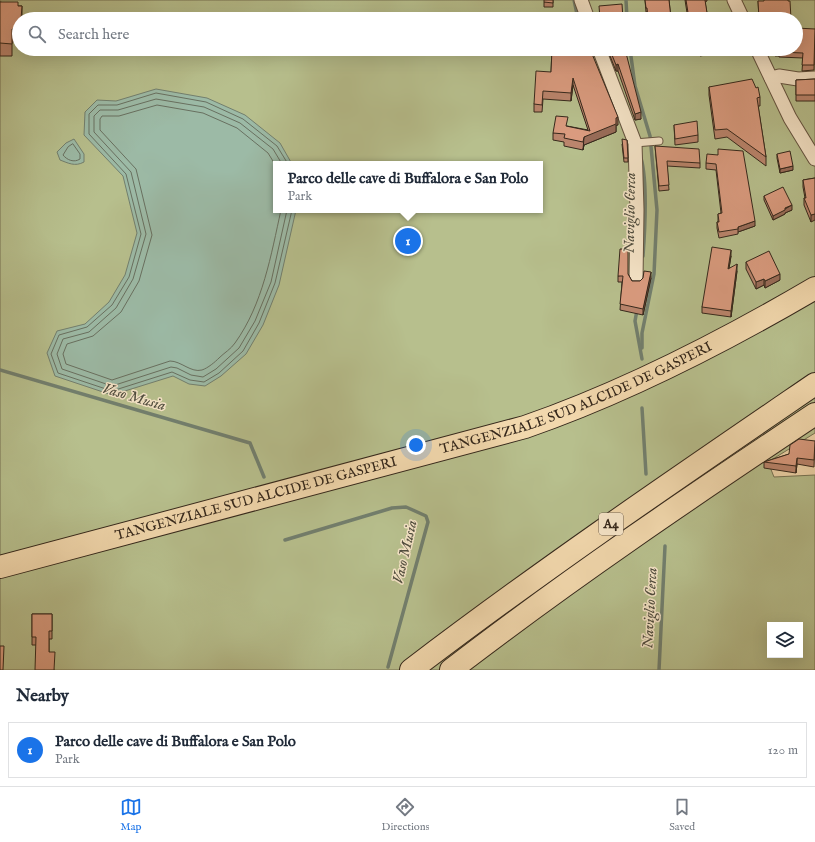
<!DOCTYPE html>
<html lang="en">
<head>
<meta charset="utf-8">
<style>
  :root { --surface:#fff; --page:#f2f2f3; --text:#1f2937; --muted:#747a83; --line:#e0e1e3; --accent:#1a73e8 }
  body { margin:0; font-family:"IM FELL English",serif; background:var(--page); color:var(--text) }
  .controls { position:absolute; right:12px; bottom:12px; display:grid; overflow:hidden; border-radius:0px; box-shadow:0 4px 16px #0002 }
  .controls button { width:36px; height:36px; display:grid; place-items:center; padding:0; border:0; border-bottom:1px solid var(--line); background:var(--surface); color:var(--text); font:20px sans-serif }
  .you { position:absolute; left:416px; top:445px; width:14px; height:14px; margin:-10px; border:3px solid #fff; border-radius:50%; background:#1a73e8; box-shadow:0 0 0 6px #1a73e833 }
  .badge { display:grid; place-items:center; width:26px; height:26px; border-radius:50%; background:var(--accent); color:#fff; font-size:13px; font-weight:700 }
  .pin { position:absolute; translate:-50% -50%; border:2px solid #fff; box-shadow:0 1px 4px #0006 }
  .popup { position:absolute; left:273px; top:161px; width:270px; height:52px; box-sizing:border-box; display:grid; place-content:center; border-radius:0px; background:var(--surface); filter:drop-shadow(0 1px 3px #0005); font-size:13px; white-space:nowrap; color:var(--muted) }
  .popup b { font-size:15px; color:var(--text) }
  .popup::after { content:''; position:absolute; left:50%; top:100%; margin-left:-8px; border:8px solid transparent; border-top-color:var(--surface) }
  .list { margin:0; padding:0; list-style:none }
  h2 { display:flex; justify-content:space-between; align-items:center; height:52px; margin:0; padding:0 16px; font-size:17px }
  h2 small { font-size:13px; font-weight:400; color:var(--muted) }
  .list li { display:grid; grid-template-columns:26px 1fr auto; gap:12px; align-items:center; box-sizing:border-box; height:56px; margin:0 8px 8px; padding:0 8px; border:1px solid var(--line); border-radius:0px }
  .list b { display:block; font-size:15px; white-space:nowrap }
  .list p { margin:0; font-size:13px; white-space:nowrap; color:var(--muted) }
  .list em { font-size:13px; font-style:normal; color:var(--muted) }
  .icon { flex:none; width:22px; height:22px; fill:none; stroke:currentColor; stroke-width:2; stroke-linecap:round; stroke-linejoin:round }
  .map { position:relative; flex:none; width:815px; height:670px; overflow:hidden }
  .search { position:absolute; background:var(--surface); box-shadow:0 4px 16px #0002; left:12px; right:12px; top:12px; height:44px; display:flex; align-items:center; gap:10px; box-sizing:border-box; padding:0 14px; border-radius:22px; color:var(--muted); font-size:15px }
  .sheet { height:116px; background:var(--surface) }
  nav { display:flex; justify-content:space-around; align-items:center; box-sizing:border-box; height:56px; border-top:1px solid var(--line); background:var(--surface); font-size:11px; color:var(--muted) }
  nav a { display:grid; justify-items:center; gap:2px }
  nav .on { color:var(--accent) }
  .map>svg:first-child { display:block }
</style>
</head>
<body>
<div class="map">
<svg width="815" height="670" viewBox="0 0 815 670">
  <rect width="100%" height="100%" fill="#f2d8ad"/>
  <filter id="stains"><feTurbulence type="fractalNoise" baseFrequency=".005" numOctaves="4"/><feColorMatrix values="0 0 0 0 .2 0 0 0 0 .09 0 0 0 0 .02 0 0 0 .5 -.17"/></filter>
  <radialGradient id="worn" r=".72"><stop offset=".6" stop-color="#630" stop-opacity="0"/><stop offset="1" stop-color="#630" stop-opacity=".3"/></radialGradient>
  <!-- green -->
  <path fill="#b7bf8d" stroke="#767354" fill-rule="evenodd" d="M0 0H815V433L768 462 774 477 815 475V670H0ZM19 19H796V49H19ZM276 164H540V210H276ZM770 625H800V655H770Z"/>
  <!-- water -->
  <g fill="#9cbaa6" stroke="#727f6e">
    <path d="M156 89 207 98 245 115 280 143 292 164H276V210H296L279 285 263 325 246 354 221 376 205 386 189 384 173 376 112 395 55 376 47 353 57 331 85 324 109 302 125 275 137 233 123 176 84 135 85 112 97 100 116 101Z"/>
    <path d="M74 139 84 154V162C75 167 68 163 60 160L57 152 66 143Z"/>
  </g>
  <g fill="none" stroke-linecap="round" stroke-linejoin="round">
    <!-- shore -->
    <g stroke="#687060" stroke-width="1">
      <path d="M73 144 80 154V159C74 163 67 160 63 155L68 147Z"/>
      <path d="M282 164 273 149 240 123 204 107 156 99 118 110H100L94 116V132L131 172 146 234 133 279 116 308 89 332 63 339 57 354 62 369 112 386 171 367 177 368 191 375 203 377 216 369 239 348 255 321 271 282 287 210"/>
      <path d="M288 164 277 146 243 119 206 102 156 93 117 105H98L89 114V134L126 174 141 234 129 277 112 305 87 327 59 335 51 354 58 373 112 391 172 372 190 380 204 382 219 373 243 351 259 323 275 283 292 210"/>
      <path d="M276 166 268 153 237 128 203 113 157 105 119 116H102L100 119V130L136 169 152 235 139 281 121 312 93 336 67 344 63 354 66 364 112 380 170 361C181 361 191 373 202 370 208 368 215 362 219 358 224 353 231 349 235 343 263 304 271 255 281 210"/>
    </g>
    <!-- stream -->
    <g stroke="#727f6e" stroke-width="3.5">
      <path d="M574 0 578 19"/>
      <path d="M626 0 627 19"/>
      <path d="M630 49 635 86 650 136 657 210 654 274 642 333V348"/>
      <path d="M641 158C648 183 645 229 643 256"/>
      <path d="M637 310 635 321 642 359"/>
      <path d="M0 370 250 443 264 477"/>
      <path d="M642 408 646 474"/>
      <path d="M285 540 392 508 406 507 426 516 428 522 388 667"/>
      <path d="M659 670 665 546"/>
    </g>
    <!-- service casing -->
    <g stroke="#645340" stroke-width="9">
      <path id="service" d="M635 143 659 141"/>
    </g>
    <!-- minor casing -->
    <g stroke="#645340" stroke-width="15">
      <g id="minor">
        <path d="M581 0 588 19"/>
        <path d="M734 0 743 19"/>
        <path d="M599 49 635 143 637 210 636 280"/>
        <path d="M757 49 790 118 815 159"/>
        <path d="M771 78 779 76 798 79 815 78"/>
      </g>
    </g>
    <!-- trunk casing -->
    <g stroke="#34271b" stroke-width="24">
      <g id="trunk">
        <path id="s1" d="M0 567 525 427C626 392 723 342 815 288"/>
      </g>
    </g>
    <!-- motorway casing -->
    <g stroke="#34271b" stroke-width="24">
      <g id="motorway">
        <path d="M411 670C542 570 679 477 815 384"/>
        <path d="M451 670C569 579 692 496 815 414"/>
      </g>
    </g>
    <!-- service -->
    <use href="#service" stroke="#f7e6ca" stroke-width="7"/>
    <!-- minor -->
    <use href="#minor" stroke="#f7e6ca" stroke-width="13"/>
    <!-- trunk -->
    <use href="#trunk" stroke="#f2d8ad" stroke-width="22"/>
    <!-- motorway -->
    <use href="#motorway" stroke="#f2d8ad" stroke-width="22"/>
  </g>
  <!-- wall -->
  <g fill="#bb856d" stroke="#34271b">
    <path d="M553 0V7H544V2Z"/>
    <path d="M645 0H669L671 19H648L647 12H646Z"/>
    <path d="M685 0H707V1L705 2 708 19H688Z"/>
    <path d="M758 1 791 19H759Z"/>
    <path d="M0 2 18 6H22V19H19V42H12V56H0Z"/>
    <path d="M815 29 814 70 802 71 803 58 779 57V56H775V49Z"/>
    <path d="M552 49 618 125H616V132L584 145 583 150 564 146V142L553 140V133L567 126 588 130 573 85 571 101 543 99 542 112H534V104L551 72Z"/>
    <path d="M613 49 641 119 635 120 618 71H616L610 56V50Z"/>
    <path d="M699 49H717V53L700 56Z"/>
    <path d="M815 79V101H796V80Z"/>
    <path d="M709 87 760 97V106H758L766 157V166L727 137 715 139 709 95Z"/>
    <path d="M674 125 698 135V142L675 145Z"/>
    <path d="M627 140 628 162H624L622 144Z"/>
    <path d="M655 146 700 163V168L667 166 669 190 659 191Z"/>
    <path d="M777 154 793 170 780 173 777 158Z"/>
    <path d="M718 155 755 226 738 232V234L719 238 717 228V222H718V214L721 213 716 170 706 169V163Z"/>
    <path d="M815 178 811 222 804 205V198H805L803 187V180Z"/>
    <path d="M764 196 792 210 785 213V214L773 220 764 200Z"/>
    <path d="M731 256 729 268 737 271 731 317 702 313V307Z"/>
    <path d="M746 262 780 280 765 288 764 285 756 289 746 269Z"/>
    <path d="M628 274 632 281H640L651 278 643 315 620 310 622 282H618V276Z"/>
    <path d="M815 441 814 467 797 464 796 473 764 468V462L789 454Z"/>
    <path d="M32 614H52V639H49V652L54 670 36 645H32Z"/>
  </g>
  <!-- shaded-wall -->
  <g fill="#996c59" stroke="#34271b">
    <path d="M618 64V71H616V65Z"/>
    <path d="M573 78V85L571 101V93Z"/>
    <path d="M641 112V119L635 120V114Z"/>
    <path d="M618 117V125H616V132L584 145 583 150 584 137 616 118Z"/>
    <path d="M793 166V170L780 173V169Z"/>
    <path d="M792 205V210L785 213V214L773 220V216Z"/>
    <path d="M815 214V220L811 222V215Z"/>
    <path d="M755 221V226L738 232V227Z"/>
    <path d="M731 250V256L728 275V269Z"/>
    <path d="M737 264V271L731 317V311Z"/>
    <path d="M651 272V278L643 315V309Z"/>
    <path d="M780 274V280L765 288V281Z"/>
    <path d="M764 279V285L756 289V282Z"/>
    <path d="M797 458V464L796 473V466Z"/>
  </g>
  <!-- building -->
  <g fill="#da9b7f" stroke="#34271b">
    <path d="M544 0H553V3L544 2Z"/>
    <path d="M645 0H669L671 18 648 19 647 8H646Z"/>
    <path d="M686 0H705L708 19H689Z"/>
    <path d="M764 0H788V1H790L791 19H777V17L759 18 758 1H764Z"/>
    <path d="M0 2H18V6H22L21 19H19V30L12 29V44L0 43Z"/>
    <path d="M622 4 623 19H600L599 6Z"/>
    <path d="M81 14 100 19H79Z"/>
    <path d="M796 28 815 29 814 65H802L803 53 779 52V50H775V49H796Z"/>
    <path d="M552 49H590L618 117 616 118V124L584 137 583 142 564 138 565 134 553 133 556 116 568 117 566 126 590 131 573 78 571 93 543 91 542 105 534 104 536 71 551 72Z"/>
    <path d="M613 49H625L641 112 635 114 618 64 616 65 610 50Z"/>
    <path d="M700 49H710L700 51Z"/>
    <path d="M752 79 756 88 758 87 760 97 757 98 766 157 727 129 715 130 709 87Z"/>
    <path d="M815 79V95H796V80Z"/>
    <path d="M697 121 698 135 675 139 674 125Z"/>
    <path d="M622 139 627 140 628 158H624Z"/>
    <path d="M655 146 699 149 700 163 667 161 669 185 659 186Z"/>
    <path d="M718 149 743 151 755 221 738 227V229L719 232 717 222H719L718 214 722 213 716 164 706 163 707 154 718 155Z"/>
    <path d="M790 151 793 166 780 169 777 154Z"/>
    <path d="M815 178V214L811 215 804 198H806L803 180Z"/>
    <path d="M783 187 792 205 785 208V210L773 216 764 196Z"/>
    <path d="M712 247 731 250 728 269 737 264 731 311 702 307Z"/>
    <path d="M620 249H628V274L632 281H640L643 278 644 271 651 272 643 309 620 304 623 276H618Z"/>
    <path d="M769 251 780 274 765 281 764 279 756 282 746 262Z"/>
    <path d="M799 439 815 441 814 460 797 458 796 466 764 462 789 454 790 445Z"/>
    <path d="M32 614H52V631H49V652H55L54 670H35L36 637H32Z"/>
    <path d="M0 646H4L3 670H0Z"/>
  </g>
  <g text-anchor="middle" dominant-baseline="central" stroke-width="3" stroke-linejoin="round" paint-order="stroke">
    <!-- shield labels -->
    <rect fill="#f7e6ca" stroke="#6e6050" stroke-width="1" x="599" y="513" width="24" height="22" rx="3"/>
    <g font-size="13" font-weight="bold" fill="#34271b">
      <text x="611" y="524">A4</text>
    </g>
    <!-- street labels -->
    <g font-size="14" fill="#34271b" stroke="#f7e6ca">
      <text stroke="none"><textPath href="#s1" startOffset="601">TANGENZIALE SUD ALCIDE DE GASPERI</textPath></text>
      <text stroke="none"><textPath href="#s1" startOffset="265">TANGENZIALE SUD ALCIDE DE GASPERI</textPath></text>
    </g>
    <!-- water labels -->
    <g font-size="15" font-style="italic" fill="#4e4c3e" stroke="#f7e6ca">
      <text transform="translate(630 213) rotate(-89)">Naviglio Cerca</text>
      <text transform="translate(134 397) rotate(16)">Vaso Musia</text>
      <text transform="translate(405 552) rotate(-77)">Vaso Musia</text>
      <text transform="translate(650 608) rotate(-87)">Naviglio Cerca</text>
    </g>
  </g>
  <rect width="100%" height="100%" filter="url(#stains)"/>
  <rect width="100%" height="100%" fill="url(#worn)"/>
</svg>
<div class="controls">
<button><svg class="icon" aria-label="layers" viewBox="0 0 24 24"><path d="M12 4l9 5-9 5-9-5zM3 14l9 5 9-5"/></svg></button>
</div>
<div class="you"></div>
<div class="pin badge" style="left:408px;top:241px">1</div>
<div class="popup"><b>Parco delle cave di Buffalora e San Polo</b>Park</div>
<div class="search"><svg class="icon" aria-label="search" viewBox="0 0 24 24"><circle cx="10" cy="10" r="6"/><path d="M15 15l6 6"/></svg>Search here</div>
</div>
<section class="sheet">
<h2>Nearby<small></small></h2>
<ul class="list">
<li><span class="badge">1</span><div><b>Parco delle cave di Buffalora e San Polo</b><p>Park</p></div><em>120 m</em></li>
</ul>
</section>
<nav>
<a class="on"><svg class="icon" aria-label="map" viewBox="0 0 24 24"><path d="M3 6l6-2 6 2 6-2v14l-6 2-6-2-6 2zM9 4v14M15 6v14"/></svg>Map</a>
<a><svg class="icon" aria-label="directions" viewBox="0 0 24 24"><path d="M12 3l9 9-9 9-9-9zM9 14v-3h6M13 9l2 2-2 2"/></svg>Directions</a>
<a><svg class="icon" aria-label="saved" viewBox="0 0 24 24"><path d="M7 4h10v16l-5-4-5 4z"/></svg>Saved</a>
</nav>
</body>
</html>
